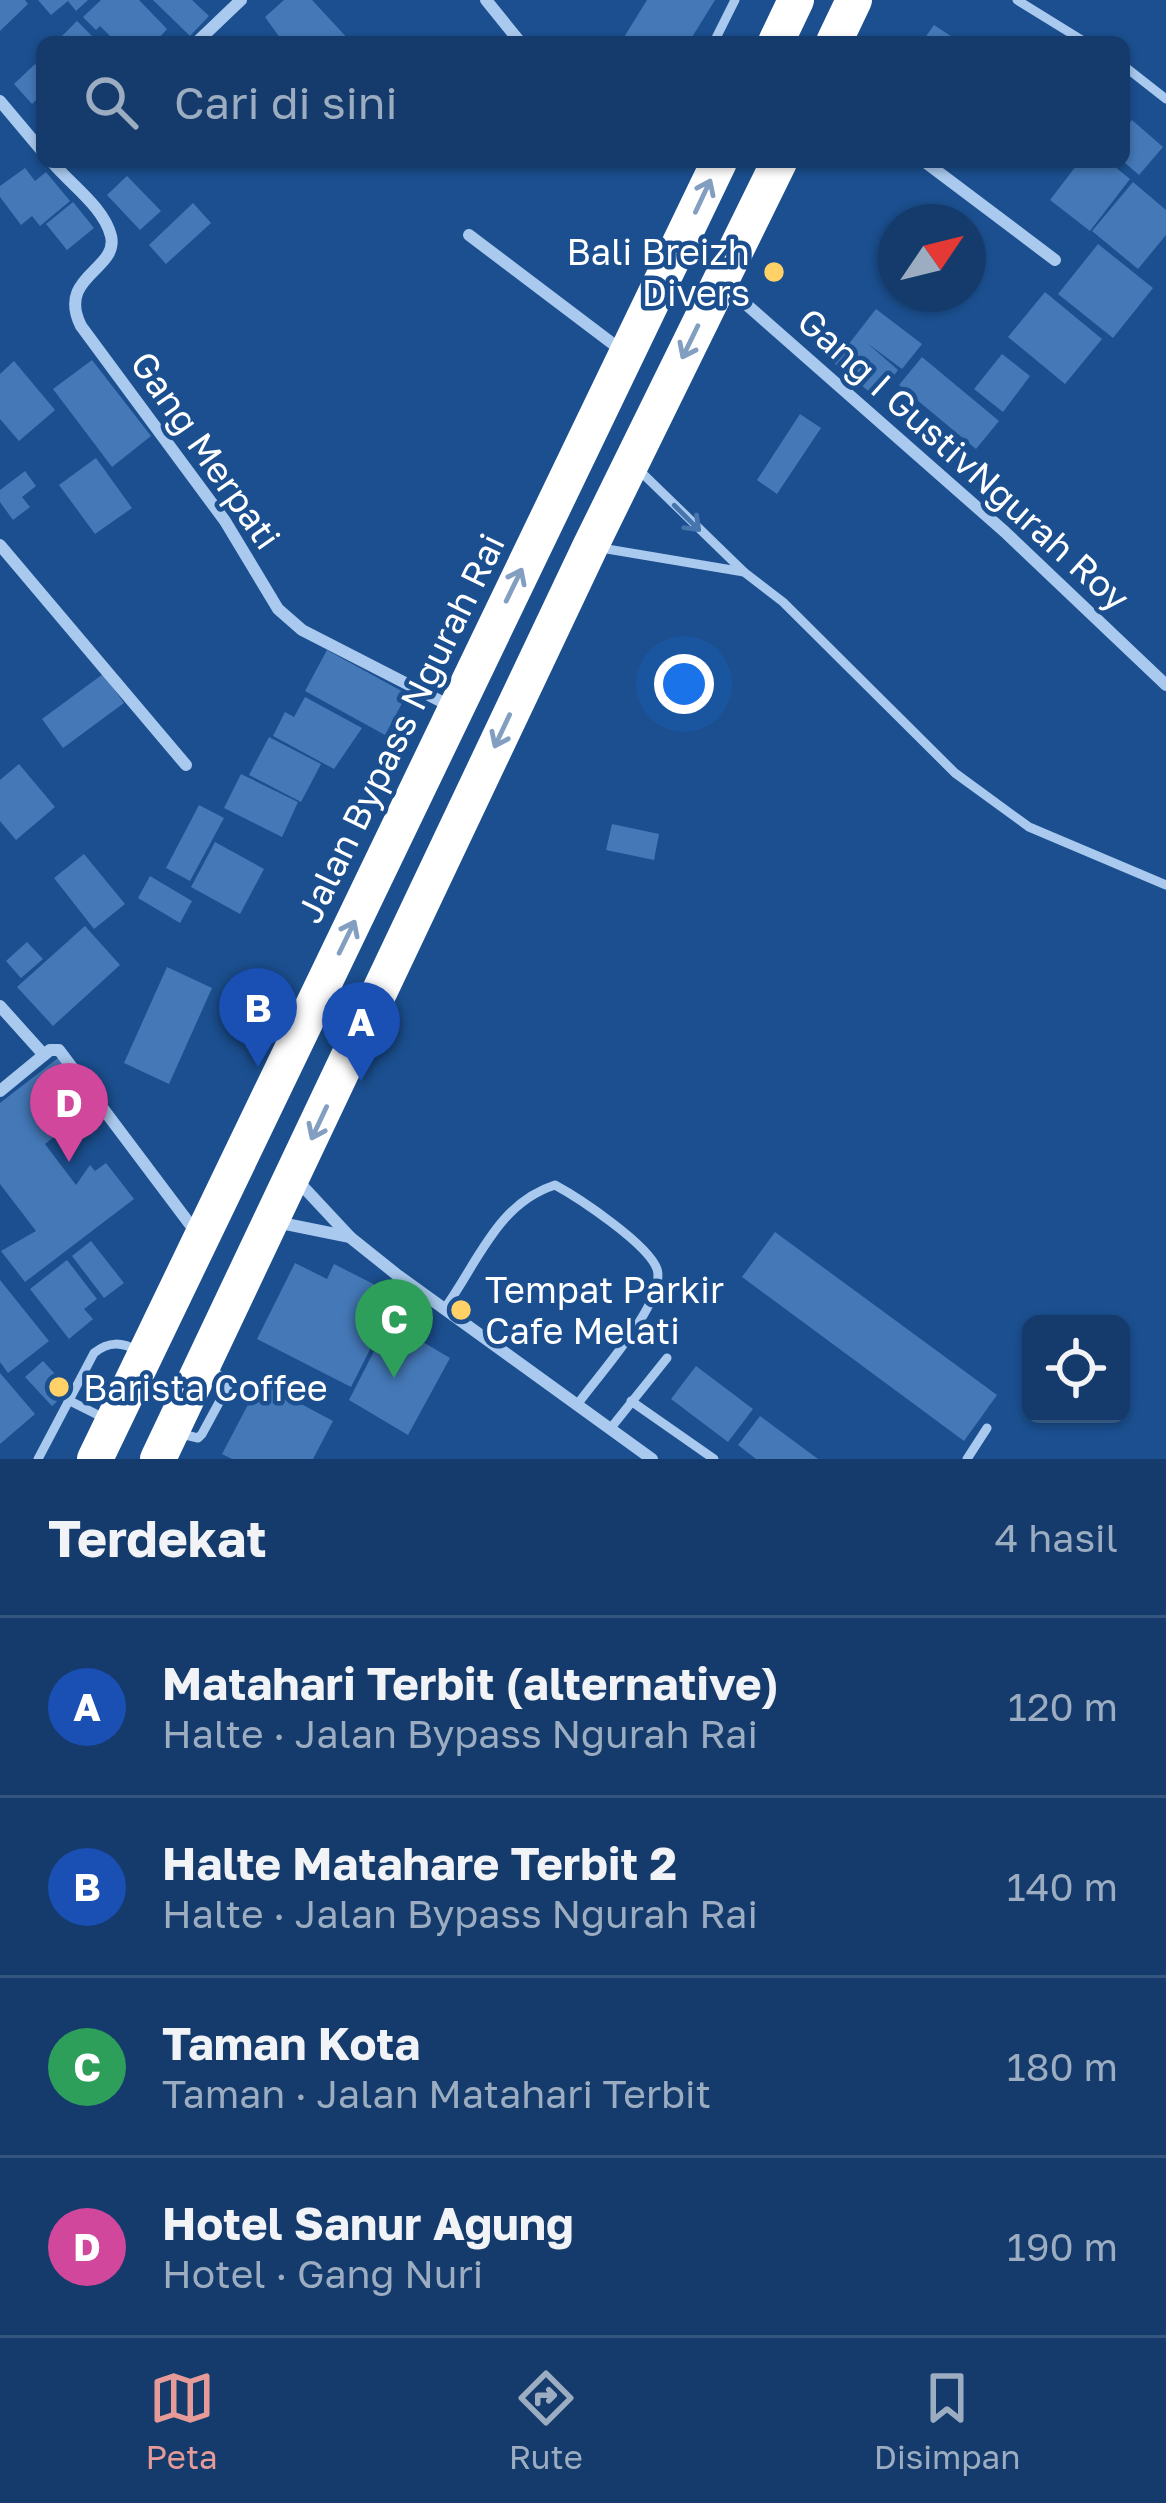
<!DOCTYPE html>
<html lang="id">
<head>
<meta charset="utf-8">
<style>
  :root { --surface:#143b6b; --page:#214673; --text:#f1f3f6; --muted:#9dadc1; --line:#33557e; --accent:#e69b98 }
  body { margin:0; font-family:"Golos Text",sans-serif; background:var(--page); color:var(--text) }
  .controls { position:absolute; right:36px; bottom:36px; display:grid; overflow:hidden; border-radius:18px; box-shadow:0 3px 9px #0004 }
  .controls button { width:108px; height:108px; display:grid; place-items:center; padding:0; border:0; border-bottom:3px solid var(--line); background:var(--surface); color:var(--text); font:60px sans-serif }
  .compass { position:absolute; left:878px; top:204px; width:108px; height:108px; border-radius:50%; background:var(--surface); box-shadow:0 3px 9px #0004; rotate:55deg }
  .you { position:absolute; left:684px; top:684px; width:42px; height:42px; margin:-30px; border:9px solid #fff; border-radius:50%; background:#1a73e8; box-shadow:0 0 0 18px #1a73e833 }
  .badge { display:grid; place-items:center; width:78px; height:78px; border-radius:50%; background:var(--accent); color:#fff; font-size:39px; font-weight:700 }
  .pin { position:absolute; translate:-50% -99px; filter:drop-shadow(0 3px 6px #0008) }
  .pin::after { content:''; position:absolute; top:63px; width:42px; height:36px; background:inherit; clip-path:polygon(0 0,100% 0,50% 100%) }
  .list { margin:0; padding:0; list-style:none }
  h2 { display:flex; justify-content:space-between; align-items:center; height:156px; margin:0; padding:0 48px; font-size:51px }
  h2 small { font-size:39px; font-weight:400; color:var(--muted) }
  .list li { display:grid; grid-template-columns:78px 1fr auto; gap:36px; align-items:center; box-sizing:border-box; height:180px; padding:0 48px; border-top:3px solid var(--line) }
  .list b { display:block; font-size:45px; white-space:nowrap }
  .list p { margin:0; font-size:39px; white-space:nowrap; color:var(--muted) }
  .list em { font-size:39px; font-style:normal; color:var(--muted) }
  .icon { flex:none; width:66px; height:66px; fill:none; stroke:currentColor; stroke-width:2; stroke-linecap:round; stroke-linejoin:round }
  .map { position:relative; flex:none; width:1166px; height:1459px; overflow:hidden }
  .search { position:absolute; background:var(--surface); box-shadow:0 3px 9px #0004; left:36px; right:36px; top:36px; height:132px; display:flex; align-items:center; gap:30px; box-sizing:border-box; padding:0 42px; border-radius:18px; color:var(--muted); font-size:45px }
  .sheet { height:876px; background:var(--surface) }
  nav { display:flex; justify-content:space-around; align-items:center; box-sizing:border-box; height:168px; border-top:3px solid var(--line); background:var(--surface); font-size:33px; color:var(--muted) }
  nav a { display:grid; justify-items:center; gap:6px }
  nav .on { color:var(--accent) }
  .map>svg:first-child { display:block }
</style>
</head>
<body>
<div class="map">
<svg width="1166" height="1459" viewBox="0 0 1166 1459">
  <rect width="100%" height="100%" fill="#1b4f8f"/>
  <!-- building -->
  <g fill="#4478b7">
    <path d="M0 0H25L28 4 0 31Z"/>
    <path d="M38 0H88L76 11 68 1 51 15Z"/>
    <path d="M101 0H139L167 29 159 38 163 42H116L100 26 96 30 83 17Z"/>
    <path d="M153 0H192L209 16 190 36Z"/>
    <path d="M284 0H312L351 42H283L265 17Z"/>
    <path d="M647 0H715L689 42H621Z"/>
    <path d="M77 21 98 42H56Z"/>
    <path d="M934 25 960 42H922Z"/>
    <path d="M35 64 42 72V95L32 104 14 84Z"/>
    <path d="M1132 120 1163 147 1139 175 1124 162V130Z"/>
    <path d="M1079 162H1109L1130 179 1090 231 1050 200Z"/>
    <path d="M25 168 35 181 46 172 70 201 40 226 32 216 21 225 0 197V186Z"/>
    <path d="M127 176 161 211 140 230 107 195Z"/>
    <path d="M1133 182 1166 210V235L1138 269 1092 231Z"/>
    <path d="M73 202 94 228 67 250 46 224Z"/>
    <path d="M193 203 211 223 166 264 149 245Z"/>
    <path d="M1098 244 1153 288 1113 338 1058 294Z"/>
    <path d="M1045 292 1102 339 1065 384 1008 337Z"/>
    <path d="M876 309 922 344 902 369 867 343 898 370 877 398 834 363Z"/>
    <path d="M1002 354 1030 376 1003 412 974 389Z"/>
    <path d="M922 357 999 421 976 449 899 385Z"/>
    <path d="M92 360 151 436 112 467 53 389Z"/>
    <path d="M14 361 55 410 19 441 0 419V374Z"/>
    <path d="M800 414 821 428 777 494 757 480Z"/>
    <path d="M96 458 132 508 95 534 59 485Z"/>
    <path d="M25 471 36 486 22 497 30 507 13 520 0 502V490Z"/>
    <path d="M327 650 407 694 385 735 305 691Z"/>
    <path d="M103 674 124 703 63 748 42 719Z"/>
    <path d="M305 697 362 728 334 769 273 736 285 712 294 717Z"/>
    <path d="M269 737 321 764 301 802 249 775Z"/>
    <path d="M19 764 55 807 16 840 0 821V780Z"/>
    <path d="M241 774 298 802 282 837 224 808Z"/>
    <path d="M199 805 224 818 190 881 166 868Z"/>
    <path d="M612 824 659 834 654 860 606 850Z"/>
    <path d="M215 842 264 869 240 914 191 887Z"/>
    <path d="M84 854 125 904 94 929 54 878Z"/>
    <path d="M150 876 192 901 180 923 138 898Z"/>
    <path d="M85 926 120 965 53 1026 17 987Z"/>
    <path d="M27 942 43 959 21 978 6 961Z"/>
    <path d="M167 967 212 988 169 1084 124 1063Z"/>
    <path d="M58 1058 95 1105 45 1144 76 1185 90 1165 95 1171 106 1163 134 1199 25 1282 1 1251 36 1231 0 1184V1103Z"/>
    <path d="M775 1232 997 1395 964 1441 742 1277Z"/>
    <path d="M91 1241 124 1283 104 1298 72 1256Z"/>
    <path d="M67 1260 97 1299 84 1309 93 1319 69 1339 30 1289Z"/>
    <path d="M295 1263 327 1279 334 1264 389 1292 381 1308 389 1312 351 1387 257 1339Z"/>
    <path d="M0 1280 49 1341 8 1373 0 1362Z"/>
    <path d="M389 1322 450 1358 408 1435 349 1400Z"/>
    <path d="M43 1361 70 1390 52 1406 25 1377Z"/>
    <path d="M696 1366 753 1409 728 1442 671 1399Z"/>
    <path d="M0 1373 35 1414 0 1444Z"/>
    <path d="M260 1382 333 1421 313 1459H232L222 1454Z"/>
    <path d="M760 1416 818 1459H756L738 1445Z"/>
  </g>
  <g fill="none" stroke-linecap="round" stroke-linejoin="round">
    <!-- lane -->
    <g stroke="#a9c9ee" stroke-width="9">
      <path d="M1017 0 1085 42"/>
      <path d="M714 42 735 0"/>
      <path d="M1124 66 1166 99"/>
      <path d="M639 470 744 572 783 602 955 773 1029 827 1166 885"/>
      <path d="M601 548 744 572"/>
      <path d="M445 1308C478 1262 498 1203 555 1185 579 1198 648 1244 657 1269 667 1301 595 1379 577 1405"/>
      <path d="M68 1400 106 1419"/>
      <path d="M631 1401 714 1459"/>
      <path d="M610 1429 667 1358"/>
      <path d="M177 1433 198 1438 202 1434 228 1386 226 1380 209 1368"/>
      <path d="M38 1459 94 1353C109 1341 122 1342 138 1351"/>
      <path d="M967 1459 987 1428"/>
    </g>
    <!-- street -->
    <g stroke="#a9c9ee" stroke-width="12">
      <path d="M486 0 520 42"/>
      <path d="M197 42 241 0"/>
      <path d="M0 101 42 151"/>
      <path d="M52 162C70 184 104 207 111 236 119 270 56 276 81 326L225 521 278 609 302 630 454 708"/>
      <path d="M925 162 1055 260"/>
      <path d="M469 235 621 350"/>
      <path d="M722 283 1005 532 1166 685"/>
      <path d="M0 545 186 765"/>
      <path d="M0 1006 44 1055"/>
      <path d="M0 1091 50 1050H59L198 1235"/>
      <path d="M295 1178 351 1238 396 1274 652 1459"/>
      <path d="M276 1222 350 1237"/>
    </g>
    <!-- highway -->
    <g stroke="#fff" stroke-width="36">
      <path d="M776 42 796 0"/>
      <path d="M834 42 854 0"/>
      <path d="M95 1459 719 162"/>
      <path d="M158 1459 590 547 779 162"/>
    </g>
  </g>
  <!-- one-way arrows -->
  <defs><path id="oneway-shaft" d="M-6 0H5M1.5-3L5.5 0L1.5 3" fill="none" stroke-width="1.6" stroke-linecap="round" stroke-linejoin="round" transform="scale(3)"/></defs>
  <g stroke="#829ec1">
    <use href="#oneway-shaft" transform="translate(703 196) rotate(-65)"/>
    <use href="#oneway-shaft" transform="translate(690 342) rotate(116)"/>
    <use href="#oneway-shaft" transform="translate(514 585) rotate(-64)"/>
    <use href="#oneway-shaft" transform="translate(502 731) rotate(115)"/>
    <use href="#oneway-shaft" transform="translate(347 937) rotate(-64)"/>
    <use href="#oneway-shaft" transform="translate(319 1123) rotate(115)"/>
  </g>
  <use stroke="#4674ac" href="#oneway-shaft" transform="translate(687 518) rotate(45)"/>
  <!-- markers -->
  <g fill="#ffd166" stroke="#1b4f8f" stroke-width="4.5">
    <circle cx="774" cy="272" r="12"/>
    <circle cx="461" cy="1310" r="12"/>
    <circle cx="59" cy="1387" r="12"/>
  </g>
  <g text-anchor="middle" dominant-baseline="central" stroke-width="9" stroke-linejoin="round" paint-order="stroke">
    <!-- poi labels -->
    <g font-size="36" fill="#fff" stroke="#1b4f8f" text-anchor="start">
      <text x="750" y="251" text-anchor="end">Bali Breizh<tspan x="750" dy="41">Divers</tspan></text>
      <text x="485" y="1289">Tempat Parkir<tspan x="485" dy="41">Cafe Melati</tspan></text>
      <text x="83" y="1387">Barista Coffee</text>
    </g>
    <!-- street labels -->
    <g font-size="36" fill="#fff" stroke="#1b4f8f">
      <text transform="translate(206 450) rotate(55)">Gang Merpati</text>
      <text transform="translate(964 459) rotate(42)">Gang I GustivNgurah Roy</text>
      <text transform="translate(400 728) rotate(-64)">Jalan Bypass Ngurah Rai</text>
    </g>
  </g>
</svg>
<div class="controls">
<button><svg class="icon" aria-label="locate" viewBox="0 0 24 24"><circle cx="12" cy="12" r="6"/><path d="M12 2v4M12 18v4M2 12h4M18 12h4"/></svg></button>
</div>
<svg class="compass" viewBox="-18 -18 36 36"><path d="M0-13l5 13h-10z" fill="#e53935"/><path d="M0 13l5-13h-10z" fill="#9dadc1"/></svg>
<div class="you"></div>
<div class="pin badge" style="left:361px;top:1081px;background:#1a4fb4">A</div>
<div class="pin badge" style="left:258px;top:1067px;background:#1a4fb4">B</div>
<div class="pin badge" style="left:394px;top:1378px;background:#2e9e5b">C</div>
<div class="pin badge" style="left:69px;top:1162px;background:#d1479c">D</div>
<div class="search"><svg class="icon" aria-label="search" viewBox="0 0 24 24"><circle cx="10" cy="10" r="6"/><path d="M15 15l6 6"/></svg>Cari di sini</div>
</div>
<section class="sheet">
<h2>Terdekat<small>4 hasil</small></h2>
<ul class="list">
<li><span class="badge" style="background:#1a4fb4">A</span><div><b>Matahari Terbit (alternative)</b><p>Halte · Jalan Bypass Ngurah Rai</p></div><em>120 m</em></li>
<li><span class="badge" style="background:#1a4fb4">B</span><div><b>Halte Matahare Terbit 2</b><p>Halte · Jalan Bypass Ngurah Rai</p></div><em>140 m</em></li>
<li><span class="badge" style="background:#2e9e5b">C</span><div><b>Taman Kota</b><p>Taman · Jalan Matahari Terbit</p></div><em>180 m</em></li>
<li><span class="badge" style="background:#d1479c">D</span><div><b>Hotel Sanur Agung</b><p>Hotel · Gang Nuri</p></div><em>190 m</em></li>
</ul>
</section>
<nav>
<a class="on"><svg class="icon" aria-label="map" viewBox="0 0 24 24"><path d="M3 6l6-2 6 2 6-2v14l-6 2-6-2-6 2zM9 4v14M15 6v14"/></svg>Peta</a>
<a><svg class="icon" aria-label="directions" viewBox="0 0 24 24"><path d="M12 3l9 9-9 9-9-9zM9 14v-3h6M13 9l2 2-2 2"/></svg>Rute</a>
<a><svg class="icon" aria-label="saved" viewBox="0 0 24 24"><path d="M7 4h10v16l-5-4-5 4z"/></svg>Disimpan</a>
</nav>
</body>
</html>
